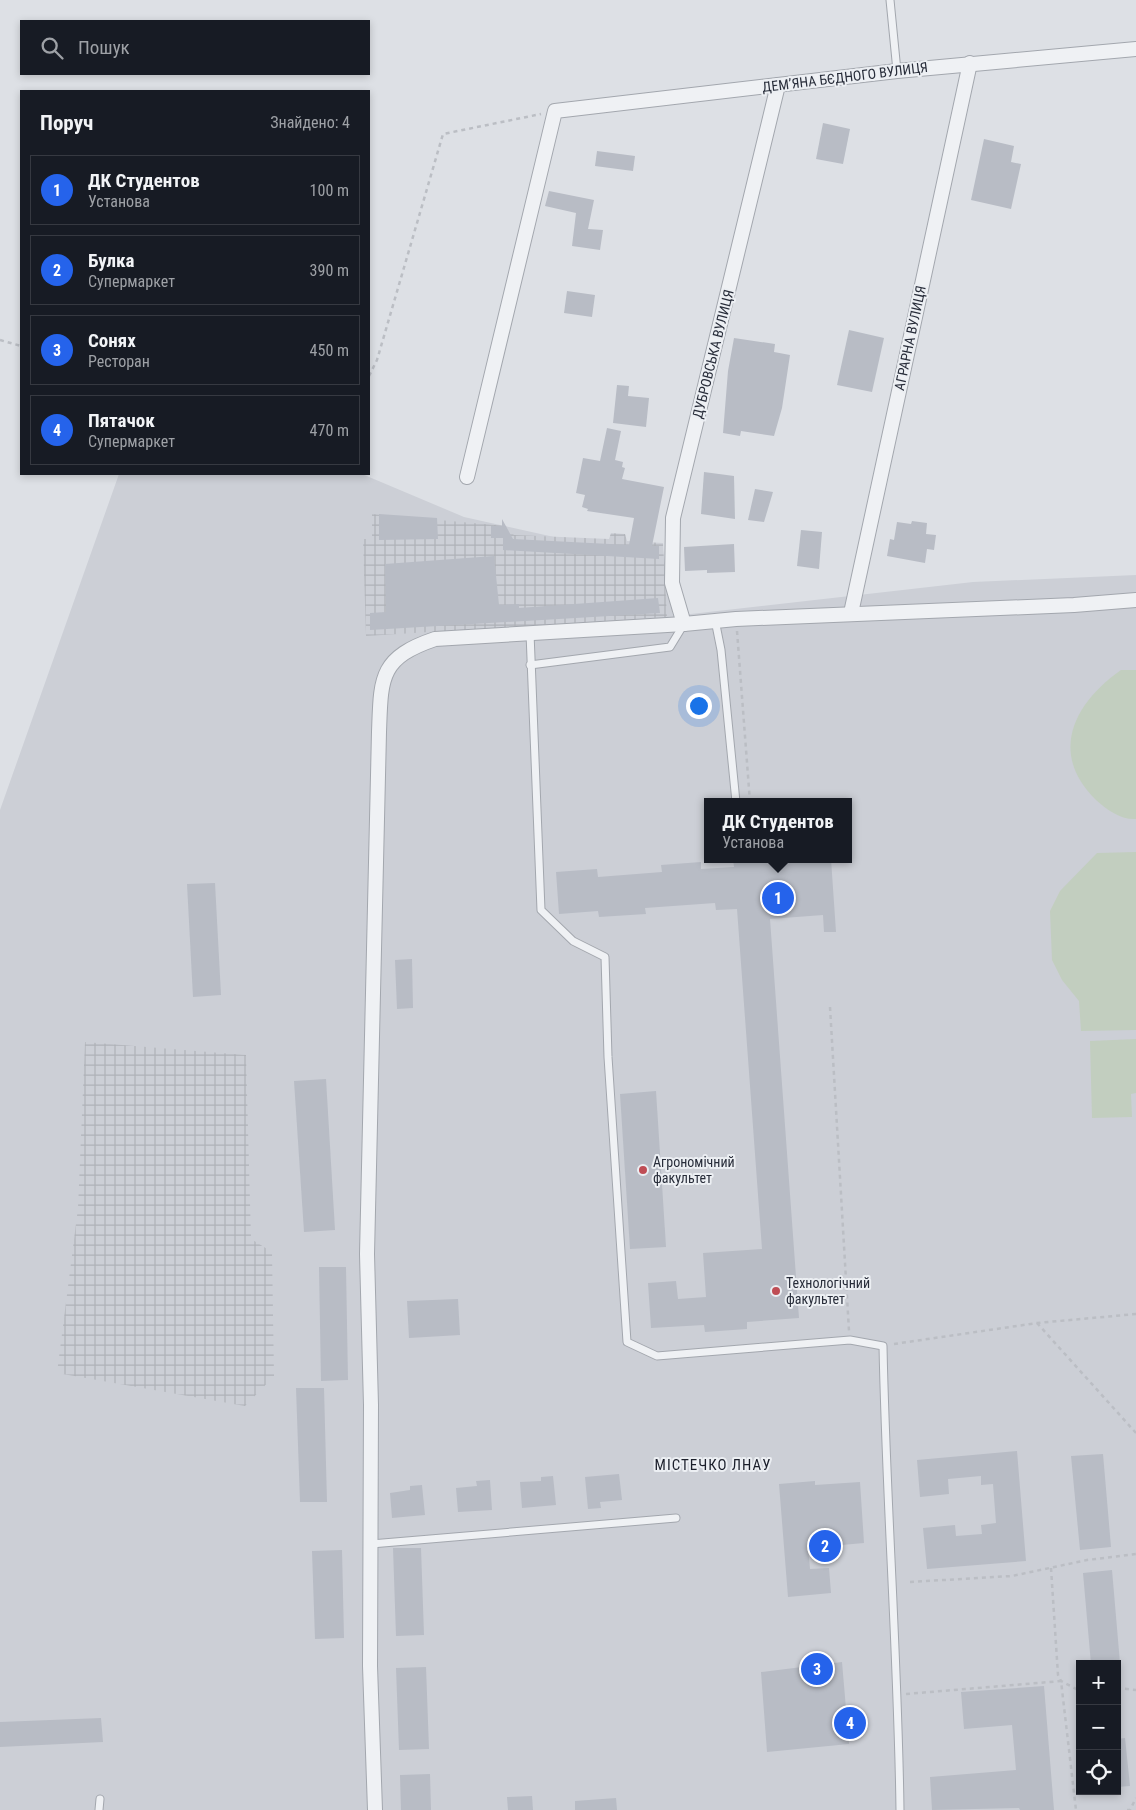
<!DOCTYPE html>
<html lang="uk">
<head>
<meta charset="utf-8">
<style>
  :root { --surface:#171b24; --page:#20242c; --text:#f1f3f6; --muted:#9ea1a6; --line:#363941; --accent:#2563eb }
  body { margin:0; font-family:"Roboto Condensed",sans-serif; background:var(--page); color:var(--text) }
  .controls { position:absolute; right:15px; bottom:15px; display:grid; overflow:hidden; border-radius:0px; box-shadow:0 2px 8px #0003 }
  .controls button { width:45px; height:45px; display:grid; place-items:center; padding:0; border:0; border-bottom:1px solid var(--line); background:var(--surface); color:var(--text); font:25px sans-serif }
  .you { position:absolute; left:698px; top:705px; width:18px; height:18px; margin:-12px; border:4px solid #fff; border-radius:50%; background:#1a73e8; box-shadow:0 0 0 8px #1a73e833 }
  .badge { display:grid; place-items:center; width:32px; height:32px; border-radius:50%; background:var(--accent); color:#fff; font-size:16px; font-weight:700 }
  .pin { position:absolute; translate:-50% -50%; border:2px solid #fff; box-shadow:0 1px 5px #0006 }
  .popup { position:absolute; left:704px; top:798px; width:148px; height:65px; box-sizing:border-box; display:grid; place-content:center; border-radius:0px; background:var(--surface); filter:drop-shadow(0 1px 4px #0005); font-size:16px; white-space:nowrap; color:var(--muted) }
  .popup b { font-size:19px; color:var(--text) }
  .popup::after { content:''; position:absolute; left:50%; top:100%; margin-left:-10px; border:10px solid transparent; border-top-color:var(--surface) }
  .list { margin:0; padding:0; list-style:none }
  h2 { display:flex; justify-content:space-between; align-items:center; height:65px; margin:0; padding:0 20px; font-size:21px }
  h2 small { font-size:16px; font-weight:400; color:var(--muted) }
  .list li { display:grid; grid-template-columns:32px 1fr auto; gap:15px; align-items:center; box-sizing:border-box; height:70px; margin:0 10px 10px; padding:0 10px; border:1px solid var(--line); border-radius:0px }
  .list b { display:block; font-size:19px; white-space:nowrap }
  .list p { margin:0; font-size:16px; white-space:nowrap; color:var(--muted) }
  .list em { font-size:16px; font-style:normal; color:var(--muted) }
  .icon { flex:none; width:28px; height:28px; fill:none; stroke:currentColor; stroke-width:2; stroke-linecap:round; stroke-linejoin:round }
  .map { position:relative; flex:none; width:1136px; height:1810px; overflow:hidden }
  .search { position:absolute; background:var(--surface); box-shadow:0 2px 8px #0003; left:20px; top:20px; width:350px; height:55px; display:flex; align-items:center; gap:12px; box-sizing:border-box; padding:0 18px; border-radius:0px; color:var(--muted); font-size:19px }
  .panel { position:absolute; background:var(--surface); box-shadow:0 2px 8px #0003; left:20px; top:90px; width:350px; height:385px; border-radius:0px }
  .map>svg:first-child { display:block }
</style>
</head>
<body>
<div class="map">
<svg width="1136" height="1810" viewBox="0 0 1136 1810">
  <defs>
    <pattern id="industrial-grid" width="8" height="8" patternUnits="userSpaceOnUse" patternTransform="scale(1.25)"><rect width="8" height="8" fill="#cccfd6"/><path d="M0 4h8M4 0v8" fill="none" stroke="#afb2b8"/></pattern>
  </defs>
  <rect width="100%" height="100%" fill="#dde0e5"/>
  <!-- built -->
  <path fill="#cccfd6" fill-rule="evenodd" d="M119 474H362L464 517 563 539 662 544 673 616 973 582 1136 575V1810H0V810ZM708 802H848V859H708ZM1080 1664H1117V1791H1080Z"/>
  <!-- industrial -->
  <g fill="url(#industrial-grid)">
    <path d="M372 514 506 526 514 535 609 539 611 533 625 534 627 541 663 543 667 617 366 636 363 539H372Z"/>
    <path d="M85 1042 246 1055 251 1239 272 1252 274 1376 245 1406 57 1373 78 1208Z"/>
  </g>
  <!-- pitch -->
  <g fill="#c2cebf">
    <path d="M1121 670H1136V819C1121 820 1107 810 1096 800 1048 753 1074 703 1121 670Z"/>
    <path d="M1136 852V1030L1081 1031 1079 1001 1062 980 1052 960 1050 911 1060 891 1097 853Z"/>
    <path d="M1136 1039V1093L1131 1094 1132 1117 1092 1118 1090 1041Z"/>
  </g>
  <!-- building -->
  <g fill="#b8bcc5">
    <path d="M823 123 850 129 843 164 816 159Z"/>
    <path d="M984 139 1014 146 1011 162 1021 164 1011 209 971 200Z"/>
    <path d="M597 151 635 156 633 171 595 166Z"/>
    <path d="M549 191 594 200 588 229 603 230 600 250 572 246 576 213 545 206Z"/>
    <path d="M567 291 595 295 592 317 564 313Z"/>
    <path d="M849 330 884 338 872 392 837 385Z"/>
    <path d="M734 338 775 344 774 352 790 355 782 408 774 436 741 431 740 436 723 433 728 371Z"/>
    <path d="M617 385 629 386 628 396 649 398 646 427 613 423Z"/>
    <path d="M607 428 621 431 615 460 623 462 622 467 625 468 622 479 664 487 652 546H659V559L503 550V538H491V526H502V519L513 539 629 545 634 518 587 511 588 509 582 507 585 495 576 493 583 458 600 461Z"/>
    <path d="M704 472 734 476 735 519 701 514Z"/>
    <path d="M755 489 773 492 764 522 748 520Z"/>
    <path d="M379 514 437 518 438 539 379 540Z"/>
    <path d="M912 521 927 523 926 534 936 535 934 550 927 549 925 563 887 556 890 539 894 540 897 522 911 524Z"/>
    <path d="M801 530 822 532 819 569 797 566Z"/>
    <path d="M734 544 735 572 707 573V570L685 571 684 547Z"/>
    <path d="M494 556 499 605 519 604V608L658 598 660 613 370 630V613L386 612 385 564Z"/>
    <path d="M733 859H831L836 932H824L823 915 770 919 799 1318 747 1322V1329L705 1332 704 1325 651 1328 648 1283 676 1281 678 1299 706 1297 703 1253 762 1249 737 909 716 910 715 903 645 908 646 914 599 917 598 911 559 914 556 872 597 869 598 877 662 872 661 865 701 862V869L734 867Z"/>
    <path d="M215 883 221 995 193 997 187 884Z"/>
    <path d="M412 959 413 1008 397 1009 395 960Z"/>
    <path d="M326 1079 335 1230 304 1232 294 1081Z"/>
    <path d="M656 1091 666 1247 630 1249 620 1094Z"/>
    <path d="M319 1267H346L348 1380 321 1381Z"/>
    <path d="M458 1299 460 1335 409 1338 407 1301Z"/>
    <path d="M296 1388H324L327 1502H300Z"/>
    <path d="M1017 1451 1026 1561 927 1569 923 1528 955 1525 956 1536 982 1534 981 1525 996 1523 993 1484 981 1485V1476L948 1479 949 1494 920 1497 917 1460Z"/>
    <path d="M1103 1454 1111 1547 1080 1550 1071 1456Z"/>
    <path d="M619 1474 622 1500 600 1502 601 1508 588 1509 585 1477Z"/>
    <path d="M553 1476 556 1505 522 1508 520 1482 541 1481V1477Z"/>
    <path d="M490 1480 492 1510 458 1512 456 1488 477 1486 476 1481Z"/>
    <path d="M815 1481V1485L860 1482 864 1543 808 1548 810 1569 829 1568 831 1593 788 1597 779 1484Z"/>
    <path d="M422 1485 425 1515 392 1518 390 1493 410 1490V1486Z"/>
    <path d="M393 1548H421L424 1635 396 1636Z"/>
    <path d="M342 1550 344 1638 315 1639 312 1551Z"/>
    <path d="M1112 1570 1120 1663 1091 1664 1083 1573Z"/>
    <path d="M842 1662 849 1744 767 1752 761 1672Z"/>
    <path d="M426 1667 429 1749 399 1750 396 1668Z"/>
    <path d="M1044 1686 1054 1810H1020L1019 1808 932 1810 930 1777 1016 1770 1012 1725 964 1729 961 1692Z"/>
    <path d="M101 1718 103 1742 0 1747V1722Z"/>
    <path d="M1125 1738 1130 1786 1117 1787V1739Z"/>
    <path d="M430 1774 431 1810H401L400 1775Z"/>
    <path d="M532 1796 533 1810H508L507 1797Z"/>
    <path d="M616 1798 617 1810H575V1801Z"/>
  </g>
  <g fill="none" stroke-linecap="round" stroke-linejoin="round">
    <!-- service casing -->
    <g stroke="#a3a7ae" stroke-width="9">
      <g id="service">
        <path d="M890 0 897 71"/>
        <path d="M715 620 721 650 736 802"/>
        <path d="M530 633 541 910 573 941 605 957 608 1057 627 1342 657 1356 850 1340 883 1346C886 1501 898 1655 900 1810"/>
        <path d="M530 665 670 647 684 624"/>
        <path d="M371 1544 676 1518"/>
        <path d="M99 1810 100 1799"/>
      </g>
    </g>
    <!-- minor casing -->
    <g stroke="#a3a7ae" stroke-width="16">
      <g id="minor">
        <path d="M467 477 555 111 897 71 1136 49"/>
        <path d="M851 613 970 63"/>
        <path d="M684 624 672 583 673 518 778 85"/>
        <path d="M375 1810 370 1666 371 1405 367 1254 379 732C381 678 379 658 435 639L684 624 736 619 1074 605 1136 600"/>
      </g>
    </g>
    <!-- path -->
    <g stroke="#bbbec4" stroke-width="2.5" stroke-dasharray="4 4" stroke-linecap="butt">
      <path d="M0 340 21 346"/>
      <path d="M369 376 377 360 443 134 541 114"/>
      <path d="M737 631 750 802"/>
      <path d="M830 1007 849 1331"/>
      <path d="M1037 1323 1136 1433"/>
      <path d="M894 1344 1037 1323 1136 1314"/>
      <path d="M1051 1568 1058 1675 1061 1681 1080 1691"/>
      <path d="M910 1582 1012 1576 1087 1560 1136 1554"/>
      <path d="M1117 1688 1136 1690"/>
      <path d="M906 1694 1061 1681 1076 1810"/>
      <path d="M1127 1810H1130L1136 1798"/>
    </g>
    <!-- service -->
    <use href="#service" stroke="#eff1f4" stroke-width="7"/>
    <!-- minor -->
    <use href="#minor" stroke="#eff1f4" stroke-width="14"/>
  </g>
  <!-- markers -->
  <g fill="#bf4d55" stroke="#eceff3" stroke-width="2">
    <circle cx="643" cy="1170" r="5"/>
    <circle cx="776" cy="1291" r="5"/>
  </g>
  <g text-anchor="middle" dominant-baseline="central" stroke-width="4" stroke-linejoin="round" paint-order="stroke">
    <!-- street labels -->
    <g font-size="14" fill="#282d3a" stroke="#eceff3">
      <text transform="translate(845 77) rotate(-7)">ДЕМ’ЯНА БЄДНОГО ВУЛИЦЯ</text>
      <text transform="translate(910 338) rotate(-78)">АГРАРНА ВУЛИЦЯ</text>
      <text transform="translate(713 354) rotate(-76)">ДУБРОВСЬКА ВУЛИЦЯ</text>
    </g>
    <!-- poi labels -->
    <g font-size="14" fill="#282d3a" stroke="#eceff3" text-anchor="start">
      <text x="653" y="1162">Агрономічний<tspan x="653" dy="16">факультет</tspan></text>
      <text x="786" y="1283">Технологічний<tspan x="786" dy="16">факультет</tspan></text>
    </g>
    <!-- neighbourhood labels -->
    <g font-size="15" letter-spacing="1" fill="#1b1f2b" stroke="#eceff3">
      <text x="713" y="1465">МІСТЕЧКО ЛНАУ</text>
    </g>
  </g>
</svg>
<div class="controls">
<button>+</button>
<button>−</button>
<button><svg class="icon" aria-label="locate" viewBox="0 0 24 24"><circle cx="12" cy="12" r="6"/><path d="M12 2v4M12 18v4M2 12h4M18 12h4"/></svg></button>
</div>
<div class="you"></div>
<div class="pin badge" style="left:778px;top:898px">1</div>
<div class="popup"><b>ДК Студентов</b>Установа</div>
<div class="pin badge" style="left:825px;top:1546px">2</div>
<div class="pin badge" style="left:817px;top:1669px">3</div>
<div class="pin badge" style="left:850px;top:1723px">4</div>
<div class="search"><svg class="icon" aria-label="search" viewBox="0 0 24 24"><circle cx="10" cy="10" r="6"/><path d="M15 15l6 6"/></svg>Пошук</div>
<section class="panel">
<h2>Поруч<small>Знайдено: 4</small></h2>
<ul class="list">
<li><span class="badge">1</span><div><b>ДК Студентов</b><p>Установа</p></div><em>100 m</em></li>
<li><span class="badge">2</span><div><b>Булка</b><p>Супермаркет</p></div><em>390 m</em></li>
<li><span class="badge">3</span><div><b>Сонях</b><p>Ресторан</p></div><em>450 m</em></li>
<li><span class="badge">4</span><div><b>Пятачок</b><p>Супермаркет</p></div><em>470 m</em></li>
</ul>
</section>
</div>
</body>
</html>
